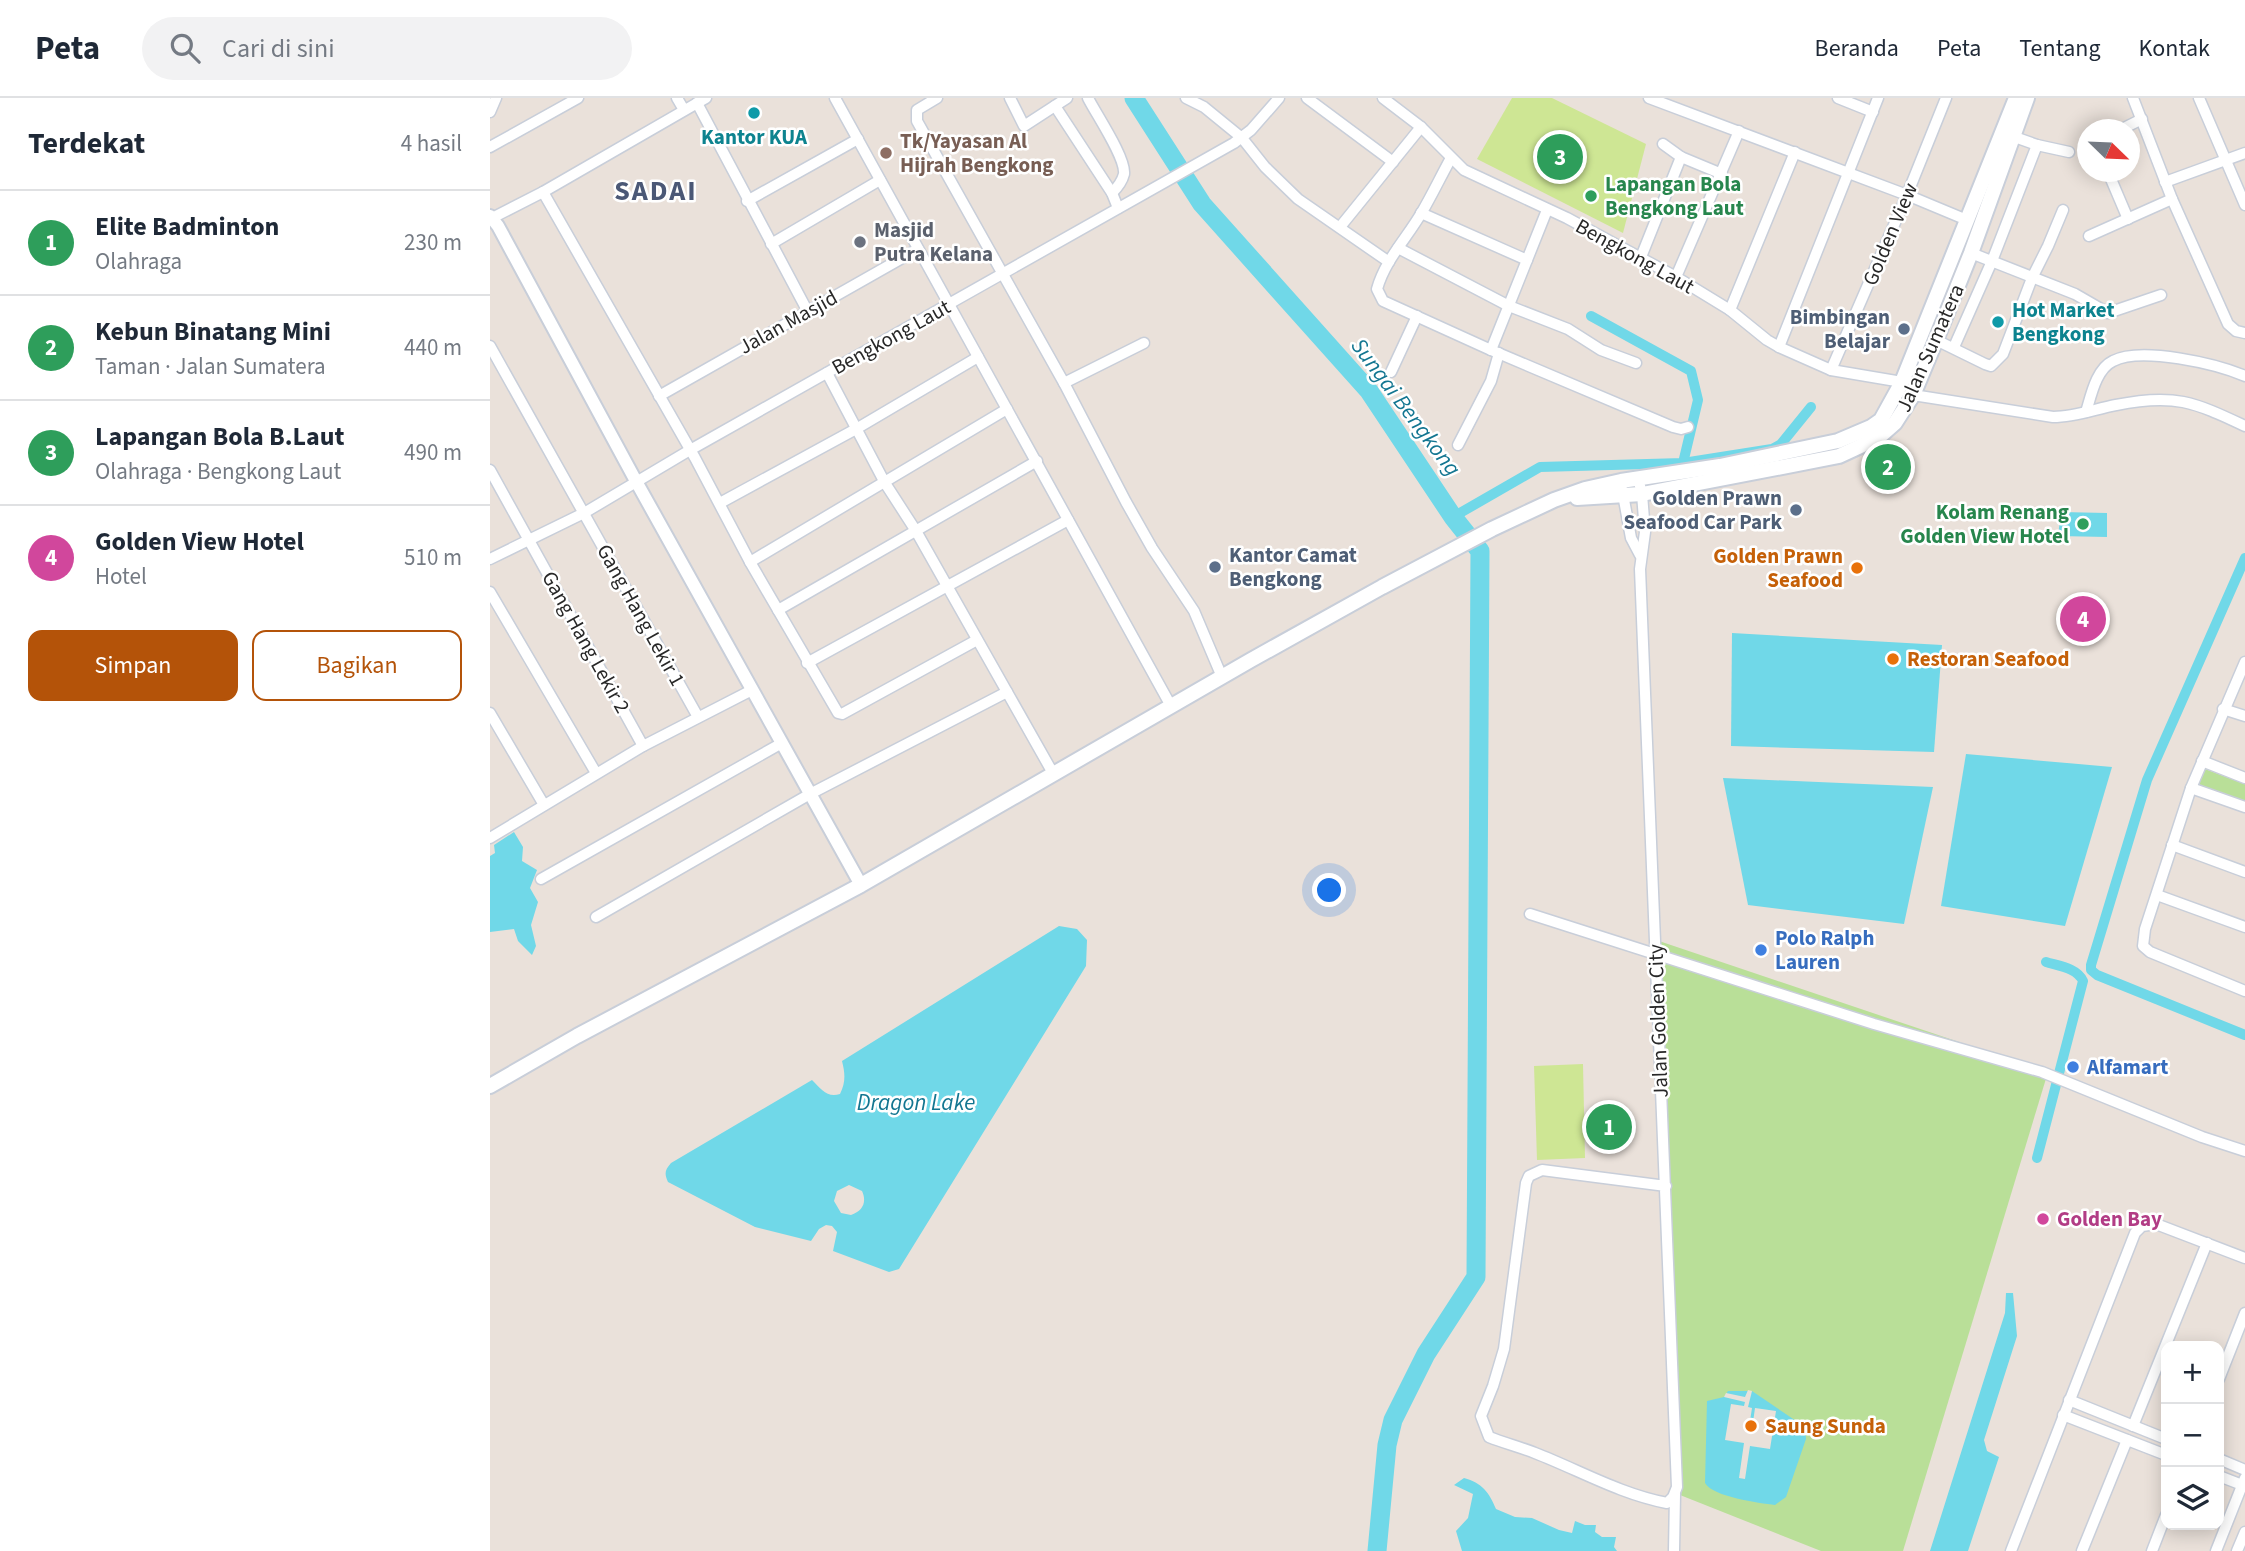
<!DOCTYPE html>
<html lang="id">
<head>
<meta charset="utf-8">
<style>
  :root { --surface:#fff; --page:#f2f2f3; --text:#1f2937; --muted:#747a83; --line:#e0e1e3; --accent:#b45309 }
  body { margin:0; font-family:"Source Sans 3",sans-serif; background:var(--page); color:var(--text) }
  .controls { position:absolute; right:21px; bottom:21px; display:grid; overflow:hidden; border-radius:14px; box-shadow:0 4px 18px #0003 }
  .controls button { width:63px; height:63px; display:grid; place-items:center; padding:0; border:0; border-bottom:2px solid var(--line); background:var(--surface); color:var(--text); font:35px sans-serif }
  .compass { position:absolute; left:1587px; top:21px; width:63px; height:63px; border-radius:50%; background:var(--surface); box-shadow:0 4px 18px #0003; rotate:113deg }
  .you { position:absolute; left:840px; top:793px; width:24px; height:24px; margin:-18px; border:5px solid #fff; border-radius:50%; background:#1a73e8; box-shadow:0 0 0 10px #1a73e833 }
  .badge { display:grid; place-items:center; width:46px; height:46px; border-radius:50%; background:var(--accent); color:#fff; font-size:23px; font-weight:700 }
  .pin { position:absolute; translate:-50% -50%; border:4px solid #fff; box-shadow:0 2px 7px #0006 }
  .list { margin:0; padding:0; list-style:none }
  h2 { display:flex; justify-content:space-between; align-items:center; height:91px; margin:0; padding:0 28px; font-size:30px }
  h2 small { font-size:23px; font-weight:400; color:var(--muted) }
  .list li { display:grid; grid-template-columns:46px 1fr auto; gap:21px; align-items:center; box-sizing:border-box; height:105px; padding:0 28px; border-top:2px solid var(--line) }
  .list b { display:block; font-size:26px; white-space:nowrap }
  .list p { margin:0; font-size:23px; white-space:nowrap; color:var(--muted) }
  .list em { font-size:23px; font-style:normal; color:var(--muted) }
  .actions { display:flex; gap:14px; padding:21px 28px }
  .actions a { flex:1; padding:16px 0; border:2px solid var(--accent); border-radius:14px; text-align:center; font-size:24px; color:var(--accent) }
  .actions .main { background:var(--accent); color:#fff }
  .icon { flex:none; width:38px; height:38px; fill:none; stroke:currentColor; stroke-width:2; stroke-linecap:round; stroke-linejoin:round }
  .map { position:relative; flex:none; width:1755px; height:1453px; overflow:hidden }
  header { display:flex; align-items:center; gap:42px; box-sizing:border-box; height:98px; padding:0 35px; background:var(--surface); border-bottom:2px solid var(--line) }
  header strong { font-size:33px }
  nav { display:flex; gap:38px; margin-inline-start:auto; font-size:24px }
  .search { width:490px; height:63px; background:var(--page); display:flex; align-items:center; gap:18px; box-sizing:border-box; padding:0 24px; border-radius:38px; color:var(--muted); font-size:26px }
  main { display:flex }
  aside { flex:1; background:var(--surface) }
  .map>svg:first-child { display:block }
</style>
</head>
<body>
<header>
<strong>Peta</strong>
<div class="search"><svg class="icon" aria-label="search" viewBox="0 0 24 24"><circle cx="10" cy="10" r="6"/><path d="M15 15l6 6"/></svg>Cari di sini</div>
<nav><a>Beranda</a><a>Peta</a><a>Tentang</a><a>Kontak</a></nav>
</header>
<main>
<aside>
<h2>Terdekat<small>4 hasil</small></h2>
<ul class="list">
<li><span class="badge" style="background:#2e9e5b">1</span><div><b>Elite Badminton</b><p>Olahraga</p></div><em>230 m</em></li>
<li><span class="badge" style="background:#2e9e5b">2</span><div><b>Kebun Binatang Mini</b><p>Taman · Jalan Sumatera</p></div><em>440 m</em></li>
<li><span class="badge" style="background:#2e9e5b">3</span><div><b>Lapangan Bola B.Laut</b><p>Olahraga · Bengkong Laut</p></div><em>490 m</em></li>
<li><span class="badge" style="background:#d1479c">4</span><div><b>Golden View Hotel</b><p>Hotel</p></div><em>510 m</em></li>
</ul>
<div class="actions"><a class="main">Simpan</a><a>Bagikan</a></div>
</aside>
<div class="map">
<svg width="1755" height="1453" viewBox="0 0 1755 1453">
  <rect width="100%" height="100%" fill="#eae1da"/>
  <!-- green -->
  <g fill="#b9df98">
    <path d="M1385 349 1420 361 1414 387 1376 376Z"/>
    <path d="M1707 668 1755 686V704L1701 684Z"/>
    <path d="M1169 843 1558 974 1413 1453H1331L1190 1397Z"/>
  </g>
  <!-- pitch -->
  <g fill="#cee694">
    <path d="M1022 0H1062L1156 46 1133 135 987 61Z"/>
    <path d="M1093 966 1095 1060 1047 1062 1044 968Z"/>
  </g>
  <!-- water -->
  <g fill="#70d8e8" fill-rule="evenodd">
    <path d="M1571 414 1617 415V439L1568 438Z"/>
    <path d="M1242 535 1452 547 1444 654 1241 648Z"/>
    <path d="M1476 656 1622 669 1575 828 1451 808Z"/>
    <path d="M1233 680 1443 689 1414 826 1258 807Z"/>
    <path d="M24 734 33 749 32 763 47 772 40 790 48 804 41 827 46 848 42 857 28 843 24 831 0 834V758L5 755 4 747Z"/>
    <path d="M569 828 587 831 597 842 596 868 409 1171 399 1174 343 1153 347 1134 342 1128 336 1127 329 1131 321 1143 265 1129 178 1084C174 1075 175 1072 181 1065L322 982C331 991 337 1000 350 996 356 984 355 975 352 963ZM359 1087 372 1093C377 1104 373 1113 361 1117L351 1115 344 1103 347 1093Z"/>
    <path d="M1516 1195H1523L1527 1238 1494 1342 1497 1353 1509 1359 1478 1453H1440L1515 1215Z"/>
    <path d="M1238 1293H1262L1315 1329 1316 1341 1296 1399 1285 1407C1269 1405 1223 1399 1215 1385L1217 1303 1234 1299Z"/>
    <path d="M974 1380C992 1385 999 1394 1006 1411L1025 1419 1042 1420 1069 1432 1082 1435 1085 1423 1095 1427H1106L1105 1434 1112 1439H1126L1124 1449 1127 1453H972L966 1433 978 1420 983 1396 964 1387Z"/>
  </g>
  <!-- pier -->
  <path fill="#eae1da" d="M1258 1292 1262 1293 1258 1309 1262 1310 1260 1323 1263 1324 1265 1310 1286 1313 1280 1351 1260 1348 1255 1381 1249 1380 1254 1345 1235 1342 1241 1306 1254 1308 1255 1304 1234 1299 1236 1295 1255 1299Z"/>
  <g fill="none" stroke-linecap="round" stroke-linejoin="round">
    <!-- canal -->
    <g stroke="#70d8e8" stroke-width="10">
      <path d="M1193 365 1282 351 1291 346 1321 309"/>
      <path d="M963 419 1050 369 1193 365 1208 302 1201 273 1101 218"/>
      <path d="M1755 460 1657 682 1601 867V872L1607 877 1755 937"/>
      <path d="M1547 1060 1593 883C1587 870 1569 868 1556 864"/>
    </g>
    <!-- river -->
    <path stroke="#70d8e8" stroke-width="19" d="M644 0 712 106 879 293 963 419 990 453 986 1179 936 1256 903 1322 897 1347 887 1453"/>
    <!-- minor casing -->
    <g stroke="#c8ced9" stroke-width="13">
      <g id="minor">
        <path d="M187 0 194 12"/>
        <path d="M345 0 681 608"/>
        <path d="M447 0 427 12V23L574 285 636 404 662 450 704 513 732 579"/>
        <path d="M520 0 534 28 577 0"/>
        <path d="M598 0C606 16 636 60 634 76 632 84 627 90 622 95"/>
        <path d="M696 0 714 9 752 40 775 69 808 101 899 164"/>
        <path d="M817 0 903 64"/>
        <path d="M893 0 931 29 974 72 1077 120 1186 179 1240 212 1277 242 1289 249 1341 272 1412 284"/>
        <path d="M1159 0 1417 97 1477 122"/>
        <path d="M1348 0 1383 14"/>
        <path d="M1643 0 1682 101 1738 226 1746 233 1755 235"/>
        <path d="M1709 0 1755 107"/>
        <path d="M207 5 318 214"/>
        <path d="M565 8 622 95 628 110"/>
        <path d="M0 14 6 0"/>
        <path d="M1630 32 1652 21"/>
        <path d="M1519 37 1547 47 1579 54"/>
        <path d="M1173 46 1191 59 1232 76"/>
        <path d="M0 49 88 0"/>
        <path d="M961 60C951 78 942 97 932 114 917 140 895 162 887 191L893 203 1001 252 1183 329 1191 331 1198 329"/>
        <path d="M1618 74 1638 121"/>
        <path d="M1675 84 1755 55"/>
        <path d="M53 94 205 360 260 464 348 615 352 616 487 542"/>
        <path d="M257 103 368 41"/>
        <path d="M931 115 1037 162"/>
        <path d="M0 121 53 94 216 0"/>
        <path d="M850 129 931 29"/>
        <path d="M1599 138 1682 101"/>
        <path d="M281 146 390 82"/>
        <path d="M908 150 1019 208 1078 231 1111 252 1146 265"/>
        <path d="M1481 155 1585 196 1618 215 1671 197"/>
        <path d="M1151 159 1191 59"/>
        <path d="M1186 179 1249 33"/>
        <path d="M1240 212 1305 54"/>
        <path d="M1446 242 1495 266 1501 268 1513 256 1542 180 1558 148 1573 112"/>
        <path d="M0 248 208 619"/>
        <path d="M1289 249 1388 0"/>
        <path d="M1464 249 1502 163 1547 47"/>
        <path d="M1001 252 1057 112"/>
        <path d="M1341 272 1417 97 1456 0"/>
        <path d="M901 274 927 218"/>
        <path d="M337 275 395 385 426 433 564 677"/>
        <path d="M574 285 654 245"/>
        <path d="M1423 297 1563 319C1585 319 1605 311 1626 307 1684 295 1704 304 1755 328"/>
        <path d="M169 298 428 151"/>
        <path d="M1596 314C1601 298 1606 271 1623 263 1651 248 1727 266 1755 278"/>
        <path d="M968 347 1001 283 1009 255"/>
        <path d="M0 372 153 648"/>
        <path d="M1148 380 1152 396 1155 434 1150 471 1187 1389 1183 1399 1177 1405C1130 1396 1089 1372 1045 1355 1030 1349 1014 1345 999 1339L991 1318 1003 1288 1014 1251 1036 1085 1039 1078 1052 1072 1176 1088"/>
        <path d="M1132 391 1141 440 1150 457"/>
        <path d="M230 405 366 331 488 259"/>
        <path d="M0 461 94 415 200 352 744 45 761 32 789 0"/>
        <path d="M260 464 517 311"/>
        <path d="M0 494 106 675"/>
        <path d="M288 512 547 363"/>
        <path d="M1755 564 1701 690 1655 831 1653 848 1660 854 1755 893"/>
        <path d="M317 565 578 422"/>
        <path d="M1733 611 1755 618"/>
        <path d="M0 615 54 707"/>
        <path d="M1712 663 1755 680"/>
        <path d="M1701 690 1755 709"/>
        <path d="M0 740 153 648 262 592"/>
        <path d="M1682 747 1755 774"/>
        <path d="M51 781 292 645"/>
        <path d="M1667 797 1755 829"/>
        <path d="M1040 816 1384 926 1552 974 1712 1039 1755 1053"/>
        <path d="M106 819 320 696 517 594"/>
        <path d="M1729 1281 1755 1215"/>
        <path d="M1579 1302 1676 1341"/>
        <path d="M1573 1317 1676 1357"/>
        <path d="M1643 1328 1717 1145"/>
        <path d="M1729 1361 1755 1372"/>
        <path d="M1729 1378 1755 1388"/>
        <path d="M1184 1453 1185 1396"/>
        <path d="M1521 1453 1645 1135 1652 1128 1666 1126 1755 1160"/>
        <path d="M1592 1453 1637 1342"/>
        <path d="M1662 1453 1676 1417"/>
        <path d="M1726 1453 1755 1380"/>
        <path d="M1747 1453 1755 1434"/>
      </g>
    </g>
    <!-- tertiary casing -->
    <g stroke="#c8ced9" stroke-width="16">
      <path id="tertiary" d="M0 118 8 128 147 385 371 787"/>
    </g>
    <!-- secondary casing -->
    <g stroke="#c8ced9" stroke-width="18">
      <g id="secondary">
        <path d="M1087 400 1152 396 1349 358 1388 340 1405 325 1423 297 1446 242 1481 155 1537 0"/>
        <path d="M0 988 87 938 371 787 761 562 892 489 1002 431 1064 402 1095 391 1131 383 1230 368 1348 343 1381 329 1391 322 1412 284 1526 0"/>
      </g>
    </g>
    <!-- minor -->
    <use href="#minor" stroke="#fff" stroke-width="10"/>
    <!-- tertiary -->
    <use href="#tertiary" stroke="#fff" stroke-width="12"/>
    <!-- secondary -->
    <use href="#secondary" stroke="#fff" stroke-width="14"/>
  </g>
  <!-- markers -->
  <g fill="#0f9aa8" stroke="#fff" stroke-width="2.5">
    <circle cx="264" cy="15" r="7"/>
    <circle cx="1508" cy="224" r="7"/>
  </g>
  <circle fill="#8d6e63" stroke="#fff" stroke-width="2.5" cx="396" cy="55" r="7"/>
  <g fill="#2e9e5b" stroke="#fff" stroke-width="2.5">
    <circle cx="1101" cy="98" r="7"/>
    <circle cx="1593" cy="426" r="7"/>
  </g>
  <circle fill="#6b7280" stroke="#fff" stroke-width="2.5" cx="370" cy="144" r="7"/>
  <g fill="#5c6f8a" stroke="#fff" stroke-width="2.5">
    <circle cx="1414" cy="231" r="7"/>
    <circle cx="1306" cy="412" r="7"/>
    <circle cx="725" cy="469" r="7"/>
  </g>
  <g fill="#e8710a" stroke="#fff" stroke-width="2.5">
    <circle cx="1367" cy="470" r="7"/>
    <circle cx="1403" cy="561" r="7"/>
    <circle cx="1261" cy="1328" r="7"/>
  </g>
  <g fill="#3f7fe0" stroke="#fff" stroke-width="2.5">
    <circle cx="1271" cy="852" r="7"/>
    <circle cx="1583" cy="969" r="7"/>
  </g>
  <circle fill="#d1479c" stroke="#fff" stroke-width="2.5" cx="1553" cy="1121" r="7"/>
  <g text-anchor="middle" dominant-baseline="central" stroke-width="5" stroke-linejoin="round" paint-order="stroke">
    <!-- culture labels -->
    <g font-size="21" font-weight="bold" fill="#0d838f" stroke="#fff">
      <text x="264" y="39">Kantor KUA</text>
      <text x="1522" y="212" text-anchor="start">Hot Market<tspan x="1522" dy="24">Bengkong</tspan></text>
    </g>
    <!-- education labels -->
    <g font-size="21" font-weight="bold" fill="#785e54" stroke="#fff" text-anchor="start">
      <text x="410" y="43">Tk/Yayasan Al<tspan x="410" dy="24">Hijrah Bengkong</tspan></text>
    </g>
    <!-- leisure labels -->
    <g font-size="21" font-weight="bold" fill="#27864d" stroke="#fff" text-anchor="start">
      <text x="1115" y="86">Lapangan Bola<tspan x="1115" dy="24">Bengkong Laut</tspan></text>
      <text x="1579" y="414" text-anchor="end">Kolam Renang<tspan x="1579" dy="24">Golden View Hotel</tspan></text>
    </g>
    <!-- worship labels -->
    <g font-size="21" font-weight="bold" fill="#5b616d" stroke="#fff" text-anchor="start">
      <text x="384" y="132">Masjid<tspan x="384" dy="24">Putra Kelana</tspan></text>
    </g>
    <!-- street labels -->
    <g font-size="21" fill="#282828" stroke="#fff">
      <text transform="translate(1400 136) rotate(-67)">Golden View</text>
      <text transform="translate(1145 158) rotate(29)">Bengkong Laut</text>
      <text transform="translate(298 224) rotate(-29)">Jalan Masjid</text>
      <text transform="translate(401 239) rotate(-29)">Bengkong Laut</text>
      <text transform="translate(1440 250) rotate(-66)">Jalan Sumatera</text>
      <text transform="translate(151 517) rotate(61)">Gang Hang Lekir 1</text>
      <text transform="translate(96 544) rotate(61)">Gang Hang Lekir 2</text>
      <text transform="translate(1168 923) rotate(-92)">Jalan Golden City</text>
    </g>
    <!-- service labels -->
    <g font-size="21" font-weight="bold" fill="#4e5e75" stroke="#fff" text-anchor="end">
      <text x="1400" y="219">Bimbingan<tspan x="1400" dy="24">Belajar</tspan></text>
      <text x="1292" y="400">Golden Prawn<tspan x="1292" dy="24">Seafood Car Park</tspan></text>
      <text x="739" y="457" text-anchor="start">Kantor Camat<tspan x="739" dy="24">Bengkong</tspan></text>
    </g>
    <!-- food labels -->
    <g font-size="21" font-weight="bold" fill="#c56008" stroke="#fff" text-anchor="start">
      <text x="1353" y="458" text-anchor="end">Golden Prawn<tspan x="1353" dy="24">Seafood</tspan></text>
      <text x="1417" y="561">Restoran Seafood</text>
      <text x="1275" y="1328">Saung Sunda</text>
    </g>
    <!-- shop labels -->
    <g font-size="21" font-weight="bold" fill="#366cbe" stroke="#fff" text-anchor="start">
      <text x="1285" y="840">Polo Ralph<tspan x="1285" dy="24">Lauren</tspan></text>
      <text x="1597" y="969">Alfamart</text>
    </g>
    <!-- hotel labels -->
    <g font-size="21" font-weight="bold" fill="#b23c85" stroke="#fff" text-anchor="start">
      <text x="1567" y="1121">Golden Bay</text>
    </g>
    <!-- water labels -->
    <g font-size="23" font-style="italic" fill="#137691" stroke="#fff">
      <text transform="translate(916 309) rotate(53)">Sungai Bengkong</text>
      <text x="426" y="1004">Dragon Lake</text>
    </g>
    <!-- district labels -->
    <g font-size="28" font-weight="bold" letter-spacing="2" fill="#4b5876" stroke="#fff">
      <text x="166" y="93">SADAI</text>
    </g>
  </g>
</svg>
<div class="controls">
<button>+</button>
<button>−</button>
<button><svg class="icon" aria-label="layers" viewBox="0 0 24 24"><path d="M12 4l9 5-9 5-9-5zM3 14l9 5 9-5"/></svg></button>
</div>
<svg class="compass" viewBox="-18 -18 36 36"><path d="M0-13l5 13h-10z" fill="#e53935"/><path d="M0 13l5-13h-10z" fill="#747a83"/></svg>
<div class="you"></div>
<div class="pin badge" style="left:1119px;top:1029px;background:#2e9e5b">1</div>
<div class="pin badge" style="left:1398px;top:369px;background:#2e9e5b">2</div>
<div class="pin badge" style="left:1070px;top:59px;background:#2e9e5b">3</div>
<div class="pin badge" style="left:1593px;top:521px;background:#d1479c">4</div>
</div>
</main>
</body>
</html>
